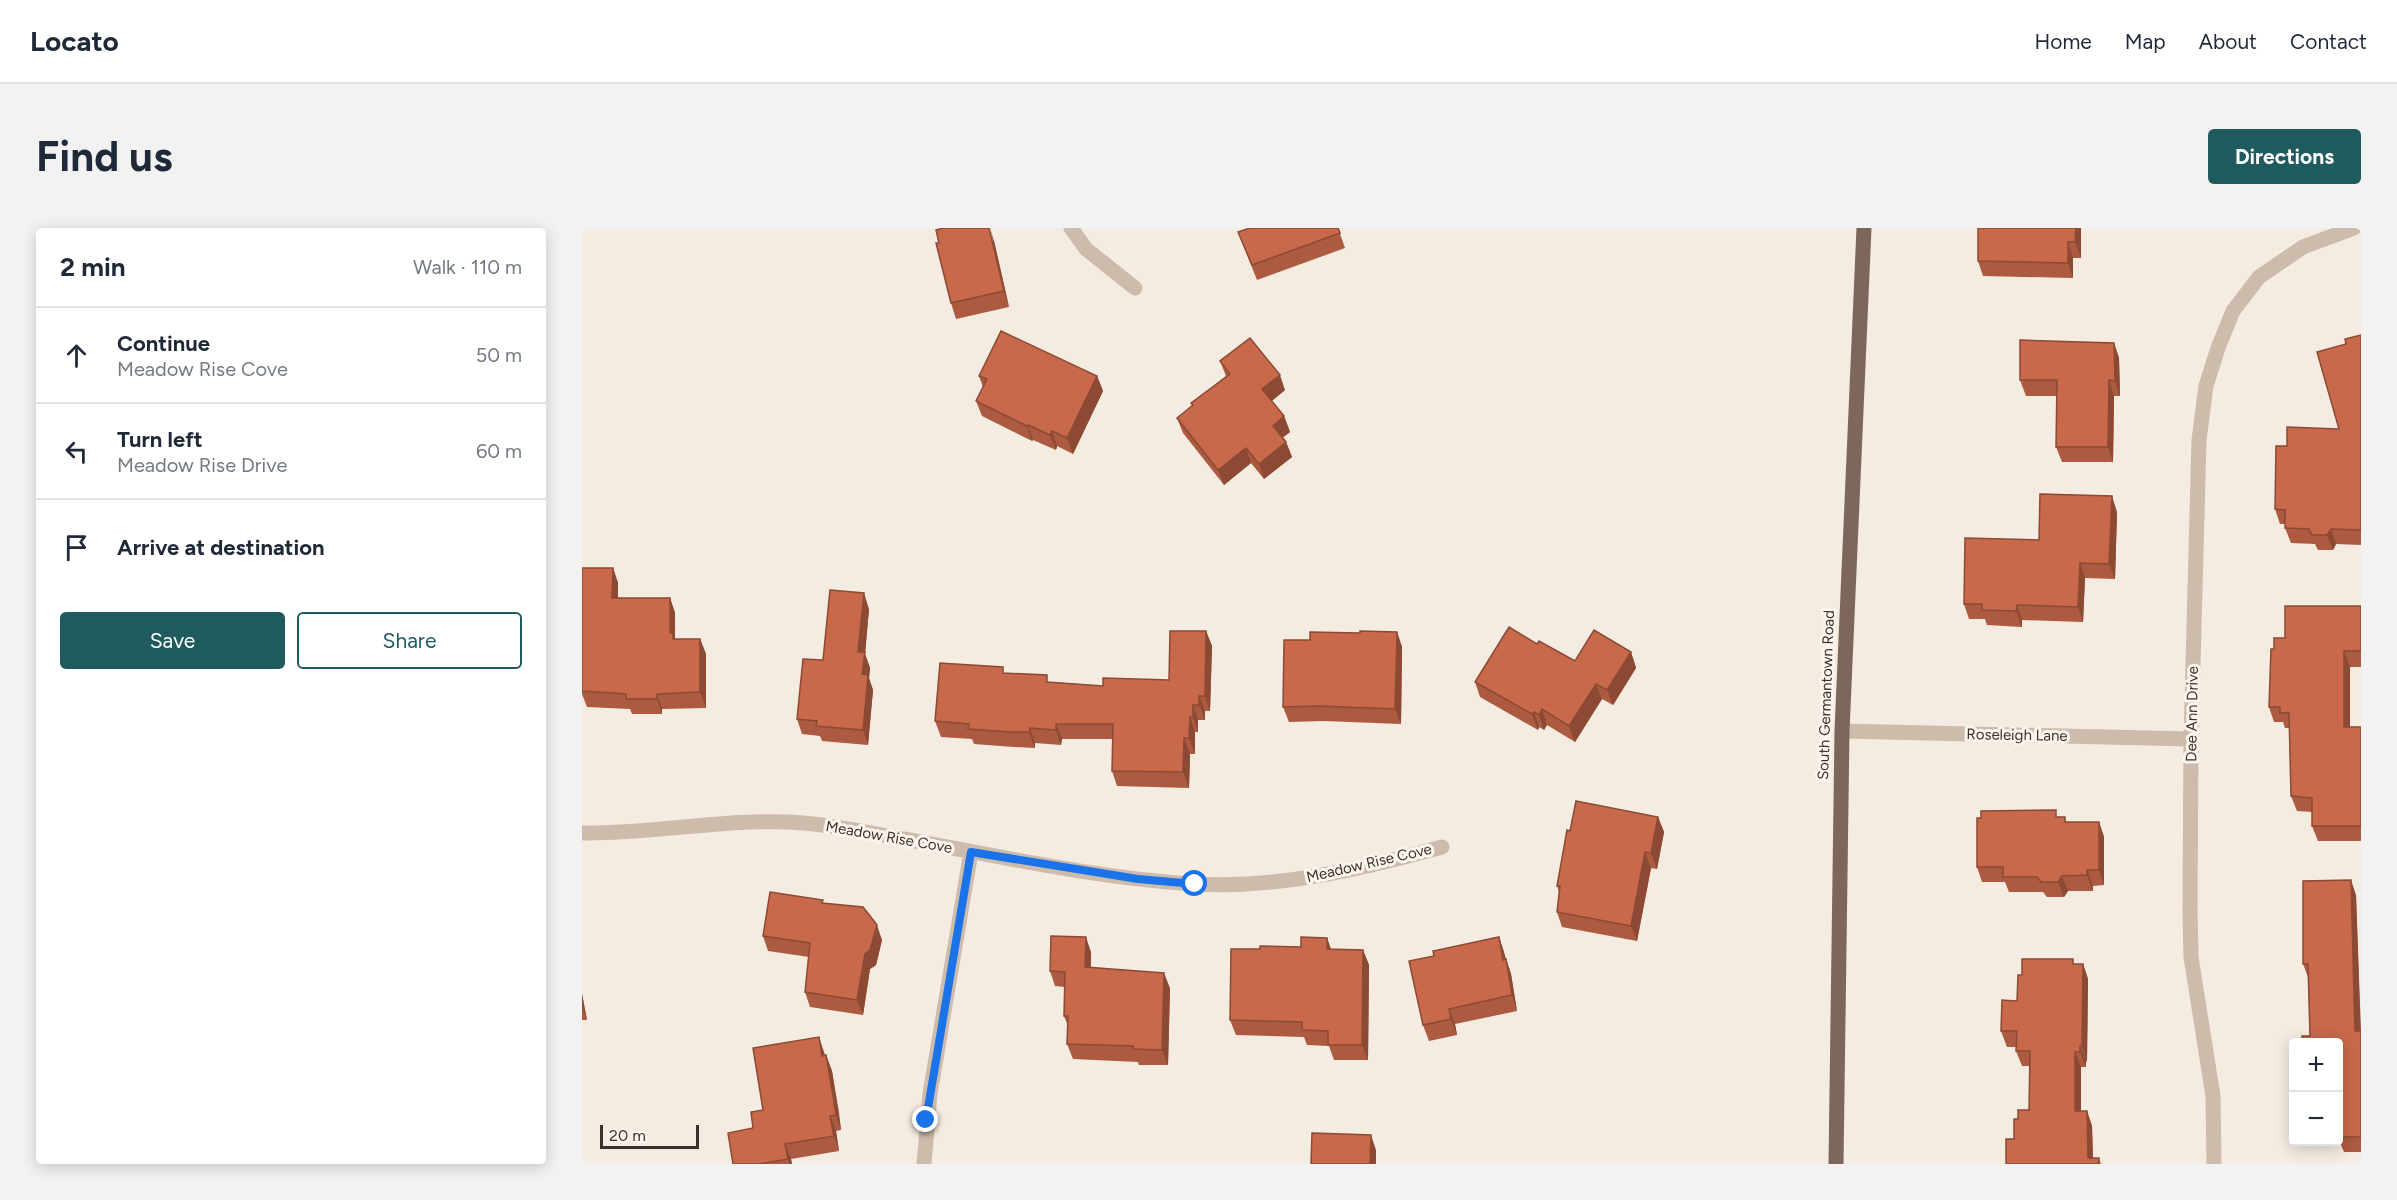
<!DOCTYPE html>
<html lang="en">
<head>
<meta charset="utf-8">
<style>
  :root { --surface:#fff; --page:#f2f2f3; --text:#1f2937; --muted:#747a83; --line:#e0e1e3; --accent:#1f5a5e }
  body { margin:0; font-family:Figtree,sans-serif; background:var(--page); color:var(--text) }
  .controls { position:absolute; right:18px; bottom:18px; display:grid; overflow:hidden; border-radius:6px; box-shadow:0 3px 15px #0003 }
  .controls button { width:54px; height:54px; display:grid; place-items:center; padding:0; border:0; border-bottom:2px solid var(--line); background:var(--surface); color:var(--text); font:30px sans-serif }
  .scale { position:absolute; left:18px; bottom:15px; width:99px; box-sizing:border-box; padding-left:6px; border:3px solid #3b302b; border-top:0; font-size:16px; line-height:21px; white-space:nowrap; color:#3b302b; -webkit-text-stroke:4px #fbf5ee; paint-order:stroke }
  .stop { position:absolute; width:18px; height:18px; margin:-14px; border:4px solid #1a73e8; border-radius:50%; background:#fff }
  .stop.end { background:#1a73e8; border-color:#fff; box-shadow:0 2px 6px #0008 }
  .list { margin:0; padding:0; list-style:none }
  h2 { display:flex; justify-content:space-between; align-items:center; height:78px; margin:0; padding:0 24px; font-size:26px }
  h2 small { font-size:20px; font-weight:400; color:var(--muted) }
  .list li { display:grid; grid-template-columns:39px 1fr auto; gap:18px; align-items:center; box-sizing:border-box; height:96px; padding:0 24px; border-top:2px solid var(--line) }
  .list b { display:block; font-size:22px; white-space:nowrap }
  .list p { margin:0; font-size:20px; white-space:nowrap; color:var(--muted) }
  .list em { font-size:20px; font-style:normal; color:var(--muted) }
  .actions { display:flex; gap:12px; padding:18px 24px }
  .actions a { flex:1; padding:14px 0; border:2px solid var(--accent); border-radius:6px; text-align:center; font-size:21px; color:var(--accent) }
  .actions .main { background:var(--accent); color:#fff }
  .icon { flex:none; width:33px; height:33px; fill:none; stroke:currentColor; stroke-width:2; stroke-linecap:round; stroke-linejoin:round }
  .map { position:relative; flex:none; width:1779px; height:936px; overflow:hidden; border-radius:6px }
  header { display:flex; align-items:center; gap:36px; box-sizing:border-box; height:84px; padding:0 30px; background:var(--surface); border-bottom:2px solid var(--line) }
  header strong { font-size:28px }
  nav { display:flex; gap:33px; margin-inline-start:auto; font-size:21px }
  .intro { display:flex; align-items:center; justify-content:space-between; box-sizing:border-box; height:144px; padding:0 36px }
  h1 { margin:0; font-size:42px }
  .button { padding:15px 27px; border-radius:6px; background:var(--accent); color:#fff; font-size:21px; font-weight:700 }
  main { display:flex; gap:36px; padding:0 36px }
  aside { flex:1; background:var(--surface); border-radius:6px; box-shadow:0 3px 15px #0003 }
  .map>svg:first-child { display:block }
</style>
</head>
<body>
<header>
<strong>Locato</strong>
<nav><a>Home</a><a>Map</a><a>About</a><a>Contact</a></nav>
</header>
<div class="intro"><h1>Find us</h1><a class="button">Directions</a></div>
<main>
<aside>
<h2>2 min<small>Walk · 110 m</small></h2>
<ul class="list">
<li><svg class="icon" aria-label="ahead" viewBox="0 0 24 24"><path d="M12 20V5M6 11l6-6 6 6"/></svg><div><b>Continue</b><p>Meadow Rise Cove</p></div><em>50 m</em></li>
<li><svg class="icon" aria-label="left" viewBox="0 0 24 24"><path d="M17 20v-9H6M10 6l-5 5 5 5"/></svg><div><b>Turn left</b><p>Meadow Rise Drive</p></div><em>60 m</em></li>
<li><svg class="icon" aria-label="arrive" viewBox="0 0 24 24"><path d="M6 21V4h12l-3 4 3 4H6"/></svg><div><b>Arrive at destination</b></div></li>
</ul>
<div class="actions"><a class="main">Save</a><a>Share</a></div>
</aside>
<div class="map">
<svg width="1779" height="936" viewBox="0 0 1779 936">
  <rect width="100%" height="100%" fill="#f4ebe1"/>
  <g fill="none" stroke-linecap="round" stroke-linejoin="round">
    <!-- minor -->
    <g stroke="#cdbbac" stroke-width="15">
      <path d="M489 0 504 21 553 60"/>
      <path d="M1260 503 1609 511"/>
      <path d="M0 605C74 606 147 589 221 595 259 598 296 607 333 613 425 630 517 650 611 656 696 661 779 641 860 619"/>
      <path d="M342 936 348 866 389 624"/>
      <path d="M1632 936 1631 868 1609 729 1608 683 1609 511 1617 212 1624 158 1636 120 1651 83 1677 49 1721 19 1772 0"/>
    </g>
    <!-- primary -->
    <path stroke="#7d675c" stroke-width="15" d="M1254 936 1260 503 1282 0"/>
  </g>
  <!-- wall -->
  <g fill="#ac5a40">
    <path d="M756 0 763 20 675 52 656 4Z"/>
    <path d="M1499 0V30H1491V50L1401 48 1396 33Z"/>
    <path d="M412 13 427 79 374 91 369 75Z"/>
    <path d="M1779 107V317L1754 316 1751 322H1736L1733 316 1709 315 1703 300V296H1698L1693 281 1705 218 1757 201 1764 116Z"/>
    <path d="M1532 115 1537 130 1538 168H1532L1531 234H1480L1474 219 1475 168H1444L1438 152Z"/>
    <path d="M638 133 703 162 690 173 702 188 708 204 700 210 704 214 710 229 682 251 669 235 642 257 601 205 595 190 610 178 609 175 644 148Z"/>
    <path d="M397 148H515L521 163 491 226 475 218 474 222 451 212 450 213 400 188 394 173 401 159Z"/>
    <path d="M1535 284 1533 351 1503 350 1501 394 1440 392V399L1405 397 1403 391H1387L1382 376 1457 312Z"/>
    <path d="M0 340H31L36 355V370H88L93 385V411H118L124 426V480L80 481V486H50L48 481 5 479 0 466Z"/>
    <path d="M1779 378V439H1768V499H1779V613H1736L1730 598V584L1715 583 1709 568 1707 500H1703L1701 494H1692L1687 479 1703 410Z"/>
    <path d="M287 381 283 426 288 440 287 450 291 462 286 517 240 513 238 508 220 506 215 491 241 432Z"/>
    <path d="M624 403 630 418 628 483H623V492H616V504H613V526H608L607 560 535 558 530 543V511H480L479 517 453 515V520L432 519 392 516 390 511 359 509 353 493 423 445 467 454 521 458 587 452Z"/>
    <path d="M815 404 820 419 819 496 742 493 707 494 701 479 728 412 778 405Z"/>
    <path d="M955 416 993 433 1049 424 1054 440 1031 477 1020 471 993 514 965 497 962 502 957 499 956 502 898 469 893 454Z"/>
    <path d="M1076 589 1082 604 1075 641 1069 640 1055 713 980 699 975 684 977 664 975 658 988 603Z"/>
    <path d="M1476 589 1485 594H1517L1522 609V657L1511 658V663H1486L1482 669H1465L1461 664H1427L1423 654H1400L1395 639Z"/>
    <path d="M1774 667 1779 803V924H1762L1756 910V814L1728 808 1726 749 1721 736Z"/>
    <path d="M242 675 300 712 294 737 288 741 281 787 228 779 223 764 227 729 186 723 181 708Z"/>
    <path d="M917 709 929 746 935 783 873 796 875 807 847 813 841 797 852 728Z"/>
    <path d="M745 710 749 721 781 722 787 737 786 832H752L747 818 725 817 722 809 654 807 648 792 719 719Z"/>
    <path d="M509 724V739L588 760 586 837H557L556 834 491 831 485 816 486 798 482 788 483 759 473 758 468 743Z"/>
    <path d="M1493 736H1501L1506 751 1505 834 1504 833V839H1499V883H1505L1510 898 1511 930H1517L1519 936H1424L1432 911 1436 891 1447 882 1448 838H1440L1434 823V819H1425L1419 803 1435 773 1440 747Z"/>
    <path d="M0 766 5 792H0Z"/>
    <path d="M242 824 243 828 244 827 250 843 257 884 259 902 254 903 257 923 209 931 210 936H151L181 882Z"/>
  </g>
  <!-- shaded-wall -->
  <g fill="#8c4a34">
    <path d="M408 0 412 13 427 79 422 63Z"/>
    <path d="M1494 0H1499V30L1493 14Z"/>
    <path d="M1486 14 1491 30V50L1486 35Z"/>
    <path d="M1532 115 1537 130 1538 168 1533 153Z"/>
    <path d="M698 147 703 162 686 176 680 161Z"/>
    <path d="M515 148 521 163 491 226 485 210Z"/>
    <path d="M1527 152 1532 168 1531 234 1526 219Z"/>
    <path d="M702 188 708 204 696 213 691 198Z"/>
    <path d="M446 197 451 212 450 213 445 198Z"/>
    <path d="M470 203 475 218 474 222 468 207Z"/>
    <path d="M704 214 710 229 682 251 677 236Z"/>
    <path d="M664 220 669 235 642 257 636 242Z"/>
    <path d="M1530 268 1535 284 1533 351 1527 336Z"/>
    <path d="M1749 301 1754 316 1751 322 1745 307Z"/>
    <path d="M1498 335 1503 350 1501 394 1496 379Z"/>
    <path d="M31 340 36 355V385L30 370Z"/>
    <path d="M282 365 287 381 283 426 288 440 287 450 291 462 286 517 281 502 276 424Z"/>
    <path d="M88 370 93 385V417L88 405Z"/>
    <path d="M1435 377 1440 392V399L1434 383Z"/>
    <path d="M624 403 630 418 628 483 623 468Z"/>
    <path d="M815 404 820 419 819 496 813 481Z"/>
    <path d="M118 411 124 426V480L118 464Z"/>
    <path d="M1762 423 1768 439V514L1762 499Z"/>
    <path d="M1049 424 1054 440 1031 477 1025 462Z"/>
    <path d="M1014 456 1020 471 993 514 987 498Z"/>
    <path d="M75 466 80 481V486L75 471Z"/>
    <path d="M617 468 623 483V492L617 477Z"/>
    <path d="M611 477 616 492V504L611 489Z"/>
    <path d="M960 481 965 497 962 502 957 487Z"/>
    <path d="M952 484 957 499 956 502 950 486Z"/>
    <path d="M608 489 613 504V526L607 510Z"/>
    <path d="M474 496 480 511 479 517 474 502Z"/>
    <path d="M448 500 453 515V520L447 504Z"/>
    <path d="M602 510 608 526 607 560 601 544Z"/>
    <path d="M1076 589 1082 604 1075 641 1069 625Z"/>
    <path d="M1517 594 1522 609V657L1517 642Z"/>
    <path d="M1063 624 1069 640 1055 713 1049 698Z"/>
    <path d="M1505 642 1511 658V663L1505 647Z"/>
    <path d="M1480 648 1486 663 1482 669 1476 654Z"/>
    <path d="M1769 652 1774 667 1779 818 1773 803Z"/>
    <path d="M295 697 300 712 294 737 288 741 281 787 275 772 283 726Z"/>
    <path d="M504 709 509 724 508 754 503 739Z"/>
    <path d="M917 709 922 724 924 734V731L929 746 935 783 930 767Z"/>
    <path d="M745 710 750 725 745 721Z"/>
    <path d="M781 722 787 737 786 832 780 817Z"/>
    <path d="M1501 736 1506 751 1505 834 1500 818Z"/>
    <path d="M582 745 588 760 586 837 580 822Z"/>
    <path d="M0 766 5 792 0 779Z"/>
    <path d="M867 781 873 796 875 807 869 791Z"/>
    <path d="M237 809 242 824 245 843 240 828Z"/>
    <path d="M1498 818 1504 833V839L1498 824Z"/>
    <path d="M1493 824 1499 839V898L1493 883Z"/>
    <path d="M244 827 250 843 259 902 254 887Z"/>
    <path d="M1505 883 1510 898 1511 936 1506 930Z"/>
    <path d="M248 888 254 903 257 923 252 908Z"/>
    <path d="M789 907 794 922V936H788Z"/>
    <path d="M203 916 209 931 210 936H207Z"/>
  </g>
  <!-- building -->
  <g fill="#c8694b" stroke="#8c4a34" stroke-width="1.5">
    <path d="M361 0H407L422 63 369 75 354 15H357L354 2Z"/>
    <path d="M668 0H756L758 5 670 37 656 4Z"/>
    <path d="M1396 0H1494L1493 14H1486V35L1396 33Z"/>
    <path d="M419 103 515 148 485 210 470 203 468 207 446 197 445 198 394 173 405 151 397 148Z"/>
    <path d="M1779 107V302L1749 301 1745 307H1730L1727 301 1703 300V282L1693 281 1694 218H1705V199L1757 201 1735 124 1764 116 1763 111Z"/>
    <path d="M668 110 698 147 680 161 702 188 691 198 704 214 677 236 664 220 636 242 595 190 611 177 609 175 648 146 638 133Z"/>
    <path d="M1438 112 1532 115 1533 153 1527 152 1526 219H1474L1475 152H1438Z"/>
    <path d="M1458 266 1530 268 1527 336 1498 335 1496 379 1435 377 1434 383 1400 382V376H1382L1383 310 1457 312Z"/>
    <path d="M0 340H31L30 370H88V405H91V411H118V464L75 466V471H44V466L0 463Z"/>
    <path d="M248 362 282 365 276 424H283L280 446 286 447 281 502 234 498 235 493 215 491 221 431 241 432Z"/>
    <path d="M1703 378H1779V423H1762V499H1779V598H1730V570L1709 568 1707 485H1698V479H1687L1689 421H1692V410H1703Z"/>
    <path d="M927 399 955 416 957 413 993 433 1012 402 1049 424 1025 462 1014 456 987 498 960 481 957 487 952 484 950 486 893 454Z"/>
    <path d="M588 403H624L623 468H617V477H611V489H608L607 510H602L601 544 530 543 531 496H474V502L448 500 447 504H427L386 501 387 496 353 493 358 435 421 439V445L465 447V454L521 458V450L587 452Z"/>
    <path d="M778 403 815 404 813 481 737 478 701 479 702 412H728V404L778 405Z"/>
    <path d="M994 573 1076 589 1069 625 1063 624 1049 698 975 684 978 658H975L985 602 988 603Z"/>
    <path d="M1474 582V589H1483V594H1517V642H1505V647L1480 648 1476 654H1459L1455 649H1421V639H1395V590H1399V583Z"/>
    <path d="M1769 652 1773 803H1779V909H1756V814H1720V808H1728L1726 736H1721V653Z"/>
    <path d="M188 664 241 672 240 675 281 679 295 697 288 722 283 726 275 772 223 764 228 715 181 708Z"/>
    <path d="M469 708 504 709 503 739 582 745 580 822 551 821V818L485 816 486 788H482L483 744 468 743Z"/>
    <path d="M719 709 745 710V721L781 722 780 817H746V803L720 802V794L648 792 649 721H678V718L719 719Z"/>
    <path d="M917 709 921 732 924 731 930 767 867 781 869 791 841 797 827 733 852 728 851 723Z"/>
    <path d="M1440 731H1491V736H1501L1500 818H1498V824H1493V883H1505L1506 930H1517L1516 936H1424V911H1432V891H1436V882H1447L1448 823H1434L1435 803H1419L1420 772 1435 773 1436 747H1440Z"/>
    <path d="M237 809 240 828 244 827 251 868 254 887 248 888 252 908 203 916 206 931 177 936H151L146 905 171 900 169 884 181 882 171 820Z"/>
    <path d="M730 905 789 907 788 936H729Z"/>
  </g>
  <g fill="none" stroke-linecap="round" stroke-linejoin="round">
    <!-- route -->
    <path stroke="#1a73e8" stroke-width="8" d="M344 892 389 624 556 651 613 656"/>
  </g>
  <g text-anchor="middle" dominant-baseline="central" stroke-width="6" stroke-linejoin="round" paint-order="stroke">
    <!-- street labels -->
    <g font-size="15" fill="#3b302b" stroke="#fbf5ee">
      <text transform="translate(1244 467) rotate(-88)">South Germantown Road</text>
      <text transform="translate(1610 486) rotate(-89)">Dee Ann Drive</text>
      <text transform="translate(1435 507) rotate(1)">Roseleigh Lane</text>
      <text transform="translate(307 609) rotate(10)">Meadow Rise Cove</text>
      <text transform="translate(787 635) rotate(-13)">Meadow Rise Cove</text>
    </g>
  </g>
</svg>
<div class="controls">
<button>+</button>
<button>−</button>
</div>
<div class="scale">20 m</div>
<div class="stop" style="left:613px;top:656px"></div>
<div class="stop end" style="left:344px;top:892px"></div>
</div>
</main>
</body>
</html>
